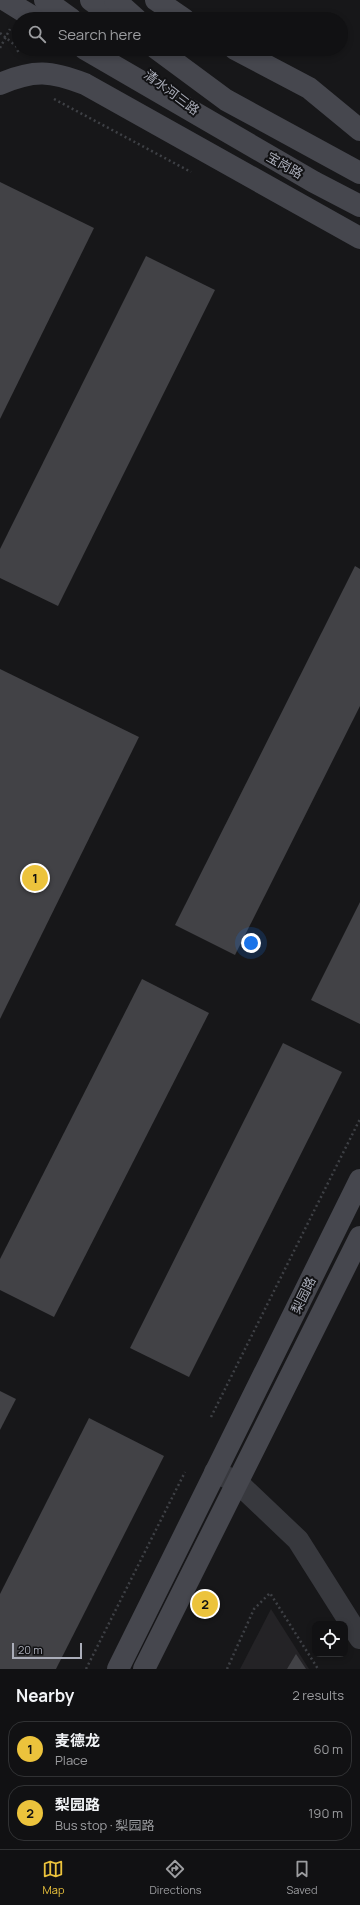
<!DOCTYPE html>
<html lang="en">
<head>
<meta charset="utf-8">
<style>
  :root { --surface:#111113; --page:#1a1a1c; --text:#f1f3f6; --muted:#9c9da0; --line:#303133; --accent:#ecc33c }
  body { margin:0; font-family:Manrope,"Noto Sans SC",sans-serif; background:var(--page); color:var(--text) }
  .controls { position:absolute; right:12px; bottom:12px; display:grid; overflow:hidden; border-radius:8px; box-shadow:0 2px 6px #0003 }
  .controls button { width:36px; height:36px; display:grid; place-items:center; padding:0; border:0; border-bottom:1px solid var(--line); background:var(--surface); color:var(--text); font:20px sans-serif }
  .scale { position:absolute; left:12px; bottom:10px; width:70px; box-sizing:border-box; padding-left:4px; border:2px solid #aaadb9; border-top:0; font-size:11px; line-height:14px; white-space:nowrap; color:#aaadb9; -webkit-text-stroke:3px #121214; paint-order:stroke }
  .you { position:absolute; left:251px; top:943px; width:14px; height:14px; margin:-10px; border:3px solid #fff; border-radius:50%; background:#1a73e8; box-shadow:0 0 0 6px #1a73e833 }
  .badge { display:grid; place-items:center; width:26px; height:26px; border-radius:50%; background:var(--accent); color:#111; font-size:13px; font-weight:700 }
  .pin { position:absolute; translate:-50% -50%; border:2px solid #fff; box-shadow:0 1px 4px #0006 }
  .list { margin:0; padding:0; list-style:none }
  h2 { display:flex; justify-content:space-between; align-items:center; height:52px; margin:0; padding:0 16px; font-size:17px }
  h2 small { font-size:13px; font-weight:400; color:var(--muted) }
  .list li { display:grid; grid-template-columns:26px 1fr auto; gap:12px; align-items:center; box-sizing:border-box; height:56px; margin:0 8px 8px; padding:0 8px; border:1px solid var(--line); border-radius:16px }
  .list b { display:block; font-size:15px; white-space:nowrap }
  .list p { margin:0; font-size:13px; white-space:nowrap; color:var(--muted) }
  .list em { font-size:13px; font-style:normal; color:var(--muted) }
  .icon { flex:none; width:22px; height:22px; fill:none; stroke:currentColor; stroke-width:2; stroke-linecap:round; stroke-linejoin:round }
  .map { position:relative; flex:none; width:360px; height:1669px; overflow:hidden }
  .search { position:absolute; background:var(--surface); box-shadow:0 2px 6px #0003; left:12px; right:12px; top:12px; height:44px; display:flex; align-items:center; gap:10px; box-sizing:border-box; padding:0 14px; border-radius:22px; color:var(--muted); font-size:15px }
  .sheet { height:180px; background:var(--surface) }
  nav { display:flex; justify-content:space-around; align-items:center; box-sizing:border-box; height:56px; border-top:1px solid var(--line); background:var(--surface); font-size:11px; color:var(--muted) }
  nav a { display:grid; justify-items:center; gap:2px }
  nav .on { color:var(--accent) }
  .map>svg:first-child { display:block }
</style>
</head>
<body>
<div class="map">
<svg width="360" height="1669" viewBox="0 0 360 1669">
  <rect width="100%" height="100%" fill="#171719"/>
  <!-- built -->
  <path fill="#242326" d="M271 1609 309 1669H240Z"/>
  <!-- building -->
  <g fill="#424246">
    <path d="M0 182 94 228 0 419Z"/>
    <path d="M146 256 215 290 58 606 0 578V549Z"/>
    <path d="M355 566 360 569V706L235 955 175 925Z"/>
    <path d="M0 669 139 737 0 1019Z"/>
    <path d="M360 902V1024L311 1000Z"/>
    <path d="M142 979 209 1013 54 1317 0 1290V1259Z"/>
    <path d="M283 1043 342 1072 189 1377 130 1348Z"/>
    <path d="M0 1391 16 1399 0 1430Z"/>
    <path d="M89 1418 164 1456 56 1669H0V1594Z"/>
    <path d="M296 1654 306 1669H287Z"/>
  </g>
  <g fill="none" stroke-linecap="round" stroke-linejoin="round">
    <!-- path -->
    <g stroke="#3e4045" stroke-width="2.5" stroke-dasharray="2 3" stroke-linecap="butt">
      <path d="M0 33 16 46 19 54"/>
      <path d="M0 48 10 29"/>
      <path d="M54 99 191 172"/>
      <path d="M211 1417 360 1119"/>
      <path d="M86 1669 185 1472"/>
      <path d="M227 1669 254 1609 270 1593 318 1669"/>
    </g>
    <!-- street -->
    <path stroke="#38393e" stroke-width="22" d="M215 1472 237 1482 298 1540 360 1638"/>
    <!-- secondary -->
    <g stroke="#46474e" stroke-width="22">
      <path d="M5 0 36 19"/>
      <path d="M45 0 71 19"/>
      <path d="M91 0 117 19"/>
      <path d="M115 0 136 19"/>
      <path d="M156 0 184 19"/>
      <path d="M85 49 314 182 360 206"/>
      <path d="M157 49 226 100 360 173"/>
      <path d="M235 49 309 88 360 130"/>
      <path d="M0 84C34 69 51 71 85 84L360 238"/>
      <path d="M118 1669 360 1180"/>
      <path d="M144 1669 360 1237"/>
    </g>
  </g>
  <g text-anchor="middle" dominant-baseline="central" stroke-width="4" stroke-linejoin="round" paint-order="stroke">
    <!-- street labels -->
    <g font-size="13" fill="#aaadb9" stroke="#121214">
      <text transform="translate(172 92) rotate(37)">清水河三路</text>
      <text transform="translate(285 165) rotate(30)">宝岗路</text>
      <text transform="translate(303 1295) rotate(-64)">梨园路</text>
    </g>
  </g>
</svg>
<div class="controls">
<button><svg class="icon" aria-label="locate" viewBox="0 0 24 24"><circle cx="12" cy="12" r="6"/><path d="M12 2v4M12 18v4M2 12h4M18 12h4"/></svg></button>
</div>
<div class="scale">20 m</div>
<div class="you"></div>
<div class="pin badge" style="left:35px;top:878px">1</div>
<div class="pin badge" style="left:205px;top:1604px">2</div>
<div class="search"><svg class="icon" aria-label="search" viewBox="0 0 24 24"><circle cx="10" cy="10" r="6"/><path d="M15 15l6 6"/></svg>Search here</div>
</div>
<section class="sheet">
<h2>Nearby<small>2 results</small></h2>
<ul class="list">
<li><span class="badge">1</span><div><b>麦德龙</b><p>Place</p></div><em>60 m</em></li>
<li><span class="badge">2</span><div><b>梨园路</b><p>Bus stop · 梨园路</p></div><em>190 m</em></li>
</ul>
</section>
<nav>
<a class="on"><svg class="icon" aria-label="map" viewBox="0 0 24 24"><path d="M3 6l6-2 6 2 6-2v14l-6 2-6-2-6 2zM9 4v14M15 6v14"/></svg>Map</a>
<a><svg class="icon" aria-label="directions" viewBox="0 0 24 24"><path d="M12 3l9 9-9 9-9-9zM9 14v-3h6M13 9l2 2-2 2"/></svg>Directions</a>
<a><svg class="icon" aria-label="saved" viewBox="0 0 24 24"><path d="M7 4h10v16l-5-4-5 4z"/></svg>Saved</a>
</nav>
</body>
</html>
